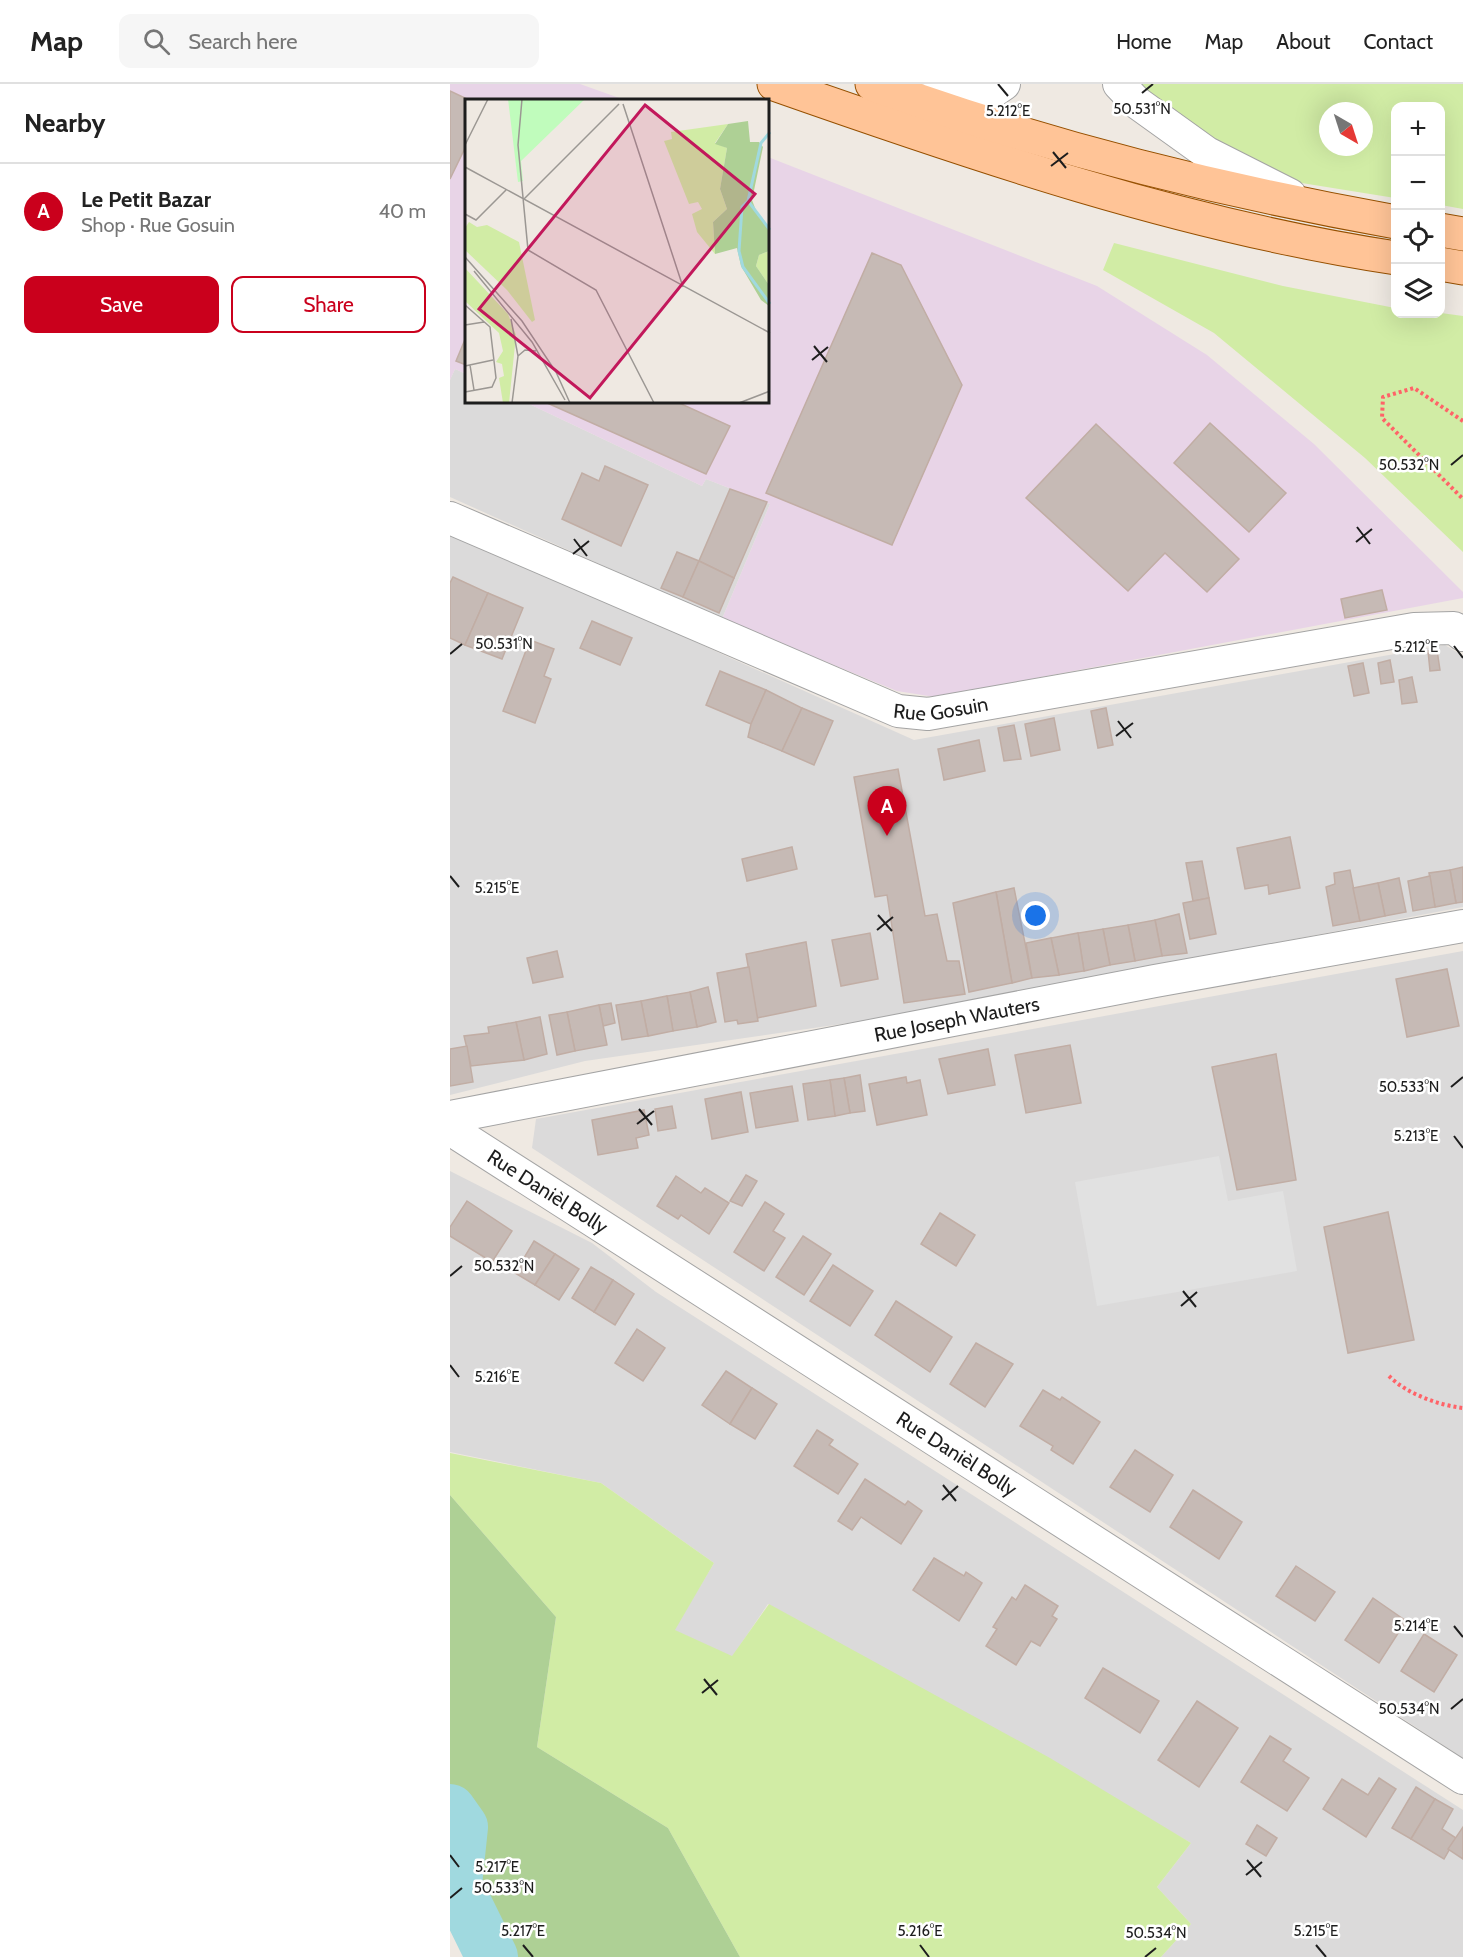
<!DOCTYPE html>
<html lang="en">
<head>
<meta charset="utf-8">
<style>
  :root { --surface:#fff; --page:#f6f6f6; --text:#222; --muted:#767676; --line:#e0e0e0; --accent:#ca001c }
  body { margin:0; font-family:Cabin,sans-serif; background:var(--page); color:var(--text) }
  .controls { position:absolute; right:18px; top:18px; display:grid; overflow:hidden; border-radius:12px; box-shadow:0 6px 24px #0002 }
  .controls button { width:54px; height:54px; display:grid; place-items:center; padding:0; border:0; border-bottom:2px solid var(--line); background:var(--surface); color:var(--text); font:30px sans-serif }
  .compass { position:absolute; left:869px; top:18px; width:54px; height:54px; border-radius:50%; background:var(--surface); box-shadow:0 6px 24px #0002; rotate:141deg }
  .you { position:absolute; left:586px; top:832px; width:21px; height:21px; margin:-15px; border:4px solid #fff; border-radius:50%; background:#1a73e8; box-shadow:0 0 0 9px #1a73e833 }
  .badge { display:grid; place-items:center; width:39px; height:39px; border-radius:50%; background:var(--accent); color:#fff; font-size:20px; font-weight:700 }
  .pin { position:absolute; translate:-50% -50px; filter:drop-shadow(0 2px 3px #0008) }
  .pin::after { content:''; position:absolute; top:32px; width:21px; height:18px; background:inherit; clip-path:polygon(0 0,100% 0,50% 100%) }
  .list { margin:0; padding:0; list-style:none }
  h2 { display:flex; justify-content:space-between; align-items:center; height:78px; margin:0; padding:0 24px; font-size:26px }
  h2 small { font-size:20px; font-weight:400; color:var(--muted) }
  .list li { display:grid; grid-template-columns:39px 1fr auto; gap:18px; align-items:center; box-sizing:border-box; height:96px; padding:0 24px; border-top:2px solid var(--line) }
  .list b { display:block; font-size:22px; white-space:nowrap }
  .list p { margin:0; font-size:20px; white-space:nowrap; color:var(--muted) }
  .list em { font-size:20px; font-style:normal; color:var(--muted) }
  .actions { display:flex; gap:12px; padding:18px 24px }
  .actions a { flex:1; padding:14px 0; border:2px solid var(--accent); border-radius:12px; text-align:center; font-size:21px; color:var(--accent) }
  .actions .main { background:var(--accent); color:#fff }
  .icon { flex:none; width:33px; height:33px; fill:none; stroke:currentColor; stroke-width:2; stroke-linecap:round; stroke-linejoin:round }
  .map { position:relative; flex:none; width:1013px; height:1873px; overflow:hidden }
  header { display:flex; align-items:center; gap:36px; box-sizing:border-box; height:84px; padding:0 30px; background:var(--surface); border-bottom:2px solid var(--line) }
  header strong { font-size:28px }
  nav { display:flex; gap:33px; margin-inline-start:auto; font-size:21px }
  .search { width:420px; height:54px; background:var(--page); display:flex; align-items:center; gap:15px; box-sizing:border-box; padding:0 21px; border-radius:12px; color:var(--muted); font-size:22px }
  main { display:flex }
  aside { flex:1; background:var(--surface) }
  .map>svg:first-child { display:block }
</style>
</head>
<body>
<header>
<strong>Map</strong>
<div class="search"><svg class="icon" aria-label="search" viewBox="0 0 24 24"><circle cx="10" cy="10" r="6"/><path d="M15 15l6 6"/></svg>Search here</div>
<nav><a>Home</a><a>Map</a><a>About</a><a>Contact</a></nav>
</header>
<main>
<aside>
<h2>Nearby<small></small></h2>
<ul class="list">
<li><span class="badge">A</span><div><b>Le Petit Bazar</b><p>Shop · Rue Gosuin</p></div><em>40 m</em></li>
</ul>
<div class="actions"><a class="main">Save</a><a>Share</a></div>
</aside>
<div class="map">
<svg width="1013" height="1873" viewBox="0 0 1013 1873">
  <rect width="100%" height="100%" fill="#efe9e2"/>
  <!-- residential -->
  <g fill="#dbdada">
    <path d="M5 285 16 290V318H75L252 402 256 395 320 420 272 535 0 413V296Z"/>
    <path d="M0 444 276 572 464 656 995 561 1013 572V823L530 915 488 926 135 977 0 1011Z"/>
    <path d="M1013 867V1674L82 1064 86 1035Z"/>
    <path d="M0 1087 142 1159 206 1208 1013 1726V1873H711L741 1840 707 1803 741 1759 318 1520 282 1573 224 1546 264 1479 151 1399 0 1368Z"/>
  </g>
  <!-- industrial -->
  <g fill="#e8d4e7">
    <path d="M0 0H130L175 16H16V290L5 285 0 296Z"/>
    <path d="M318 73 647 202 757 271 864 360 1013 508V514L485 613 447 607 272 535 320 420 256 395 252 402 75 318H318Z"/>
  </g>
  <!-- grass -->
  <g fill="#d1eca5" fill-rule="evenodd">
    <path d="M681 0H1013V125L991 121 990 22H946L945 114 833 96 692 13ZM878 27H914V63H878Z"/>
    <path d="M664 159 833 202 945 224 946 230 991 229 1013 232V468L915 374 764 249 653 186Z"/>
    <path d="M0 1369 151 1399 264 1479 225 1546 282 1572 319 1520 600 1674 741 1759 707 1803 741 1840 711 1873H290L218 1744 87 1663 106 1533 0 1411Z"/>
  </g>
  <!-- forest -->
  <path fill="#aed095" d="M0 1411 106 1533 87 1663 218 1744 290 1873H14L0 1845Z"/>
  <!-- parking -->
  <path fill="#e1e1e1" d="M769 1072 778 1117 833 1107 847 1187 647 1222 625 1098Z"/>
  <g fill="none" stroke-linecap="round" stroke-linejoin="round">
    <!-- river -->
    <g stroke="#a0d9df" stroke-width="52">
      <path d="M0 1726 12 1743 6 1800"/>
      <path d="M0 1797 6 1800 42 1873"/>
    </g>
  </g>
  <!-- building -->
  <g fill="#c6bab5" stroke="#c1ada4" stroke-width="1.5">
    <path d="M0 7 19 16H16V62L0 95Z"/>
    <path d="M422 169 451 181 512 301 442 461 316 409Z"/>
    <path d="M16 253V281L6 277Z"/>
    <path d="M95 318H227L280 342 256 390Z"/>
    <path d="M760 339 836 409 799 448 724 379Z"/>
    <path d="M646 340 789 475 757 508 715 469 678 507 576 414Z"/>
    <path d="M155 382 198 401 171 462 112 435 132 389 149 397Z"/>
    <path d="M280 405 317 418 284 494 249 477Z"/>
    <path d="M227 468 249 477 233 513 211 504Z"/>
    <path d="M249 477 284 494 269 529 233 513Z"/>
    <path d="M3 493 38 509 15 561 0 554V499Z"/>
    <path d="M932 506 937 526 895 534 891 515Z"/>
    <path d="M38 509 73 524 52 575 15 561Z"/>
    <path d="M142 537 182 554 170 581 130 564Z"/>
    <path d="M80 556 104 565 94 592 101 595 85 639 53 627Z"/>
    <path d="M987 566 990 586 980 587 978 567Z"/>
    <path d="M940 576 944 598 931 600 928 579Z"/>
    <path d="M913 579 919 609 904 612 898 582Z"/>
    <path d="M270 587 316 606 301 640 256 621Z"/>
    <path d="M962 593 967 618 952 620 949 596Z"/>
    <path d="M316 606 352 624 332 667 298 653 301 640Z"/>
    <path d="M352 624 383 637 364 681 332 667Z"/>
    <path d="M656 624 663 661 648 664 641 627Z"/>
    <path d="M604 634 610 666 581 672 575 640Z"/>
    <path d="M564 641 571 675 554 677 548 644Z"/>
    <path d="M529 656 535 687 494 696 488 665Z"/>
    <path d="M448 685 475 832 487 830 497 877H509L515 910 454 919 437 811 425 813 404 693Z"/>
    <path d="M840 753 850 804 819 810 818 801 795 805 787 764Z"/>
    <path d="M342 763 347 785 297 797 292 775Z"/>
    <path d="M752 777 759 814 743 817 736 779Z"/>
    <path d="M1013 783V818L1006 819 1000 786Z"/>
    <path d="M900 786 910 837 883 842 876 803 885 800 884 789Z"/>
    <path d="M1000 786 1006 819 985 823 979 789Z"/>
    <path d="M980 792 985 823 963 827 958 797Z"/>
    <path d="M949 794 956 828 935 832 928 799Z"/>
    <path d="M928 799 935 832 910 837 903 804Z"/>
    <path d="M564 804 582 894 562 899 546 808Z"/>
    <path d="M546 808 562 899 519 908 503 819Z"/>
    <path d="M759 814 766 850 740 855 733 819Z"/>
    <path d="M729 830 737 869 712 872 705 836Z"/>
    <path d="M705 836 712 872 685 877 678 841Z"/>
    <path d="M678 841 685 877 660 881 653 845Z"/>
    <path d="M653 845 660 881 634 887 628 849Z"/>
    <path d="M420 849 428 895 391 902 382 856Z"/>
    <path d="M628 849 634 887 609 891 601 854Z"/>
    <path d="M601 854 609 891 582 894 576 859Z"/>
    <path d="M356 858 366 922 307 934 296 870Z"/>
    <path d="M107 867 113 893 83 899 77 874Z"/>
    <path d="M299 883 308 937 288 940 287 936 275 938 267 889Z"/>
    <path d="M997 885 1009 942 957 953 946 895Z"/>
    <path d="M258 903 266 938 247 943 240 908Z"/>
    <path d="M240 908 247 943 223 947 217 912Z"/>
    <path d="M217 912 223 947 198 952 191 917Z"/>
    <path d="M191 917 198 952 172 956 166 921Z"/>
    <path d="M161 919 165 939 153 942 149 921Z"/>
    <path d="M149 921 157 961 125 967 117 928Z"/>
    <path d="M117 928 125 967 107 971 99 931Z"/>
    <path d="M90 933 97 970 74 976 66 938Z"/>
    <path d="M66 938 74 976 21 982 14 952 39 949 38 943Z"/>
    <path d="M620 961 631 1019 576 1029 565 971Z"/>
    <path d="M17 962 23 998 0 1002V965Z"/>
    <path d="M538 965 545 1001 498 1010 489 975Z"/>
    <path d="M826 970 846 1096 787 1106 762 983Z"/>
    <path d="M410 991 415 1027 400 1029 394 994Z"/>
    <path d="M456 993 457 999 470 996 477 1031 427 1041 419 1000Z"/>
    <path d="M394 994 400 1029 385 1032 380 996Z"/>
    <path d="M380 996 385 1032 358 1036 353 1000Z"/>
    <path d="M342 1002 348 1037 306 1044 300 1009Z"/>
    <path d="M291 1008 298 1048 262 1055 255 1015Z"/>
    <path d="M222 1022 226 1044 208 1047 205 1025Z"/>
    <path d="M194 1026 199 1051 186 1054 188 1064 148 1071 142 1036Z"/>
    <path d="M296 1091 307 1097 292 1122 280 1117Z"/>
    <path d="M226 1092 251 1109 255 1104 279 1119 259 1150 231 1131 228 1135 207 1122Z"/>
    <path d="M17 1117 62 1147 42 1178 0 1152V1143Z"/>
    <path d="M315 1118 334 1130 323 1147 335 1154 314 1187 284 1168Z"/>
    <path d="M938 1128 964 1256 898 1269 874 1143Z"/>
    <path d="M490 1129 525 1151 506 1182 471 1160Z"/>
    <path d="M353 1152 381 1170 354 1211 326 1193Z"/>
    <path d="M84 1157 105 1170 85 1201 65 1189Z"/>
    <path d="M105 1170 129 1185 109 1216 85 1201Z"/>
    <path d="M383 1181 423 1207 400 1242 360 1217Z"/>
    <path d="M141 1183 163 1196 144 1228 122 1214Z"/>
    <path d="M163 1196 184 1210 165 1241 144 1228Z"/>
    <path d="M446 1217 502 1253 480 1288 425 1251Z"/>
    <path d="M187 1245 215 1264 193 1297 165 1279Z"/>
    <path d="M526 1259 563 1280 535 1323 500 1300Z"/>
    <path d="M276 1287 302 1304 280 1340 252 1321Z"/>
    <path d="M302 1304 327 1320 305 1355 280 1340Z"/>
    <path d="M593 1306 610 1316 612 1313 650 1338 623 1380 601 1366 603 1362 570 1342Z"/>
    <path d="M367 1346 383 1356 379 1361 408 1380 388 1410 344 1382Z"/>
    <path d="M685 1366 723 1391 700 1428 660 1403Z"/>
    <path d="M415 1395 455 1421 458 1417 472 1427 451 1460 411 1433 402 1446 388 1437Z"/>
    <path d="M743 1406 792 1438 769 1475 720 1443Z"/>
    <path d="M484 1474 514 1492 516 1488 532 1499 509 1537 463 1506Z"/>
    <path d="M846 1482 885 1508 865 1537 826 1512Z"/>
    <path d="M575 1501 608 1522 602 1532 607 1535 590 1562 581 1557 566 1581 536 1562 547 1545 543 1543 562 1513 566 1516Z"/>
    <path d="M923 1514 956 1537 929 1579 895 1556Z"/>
    <path d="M974 1550 1007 1571 984 1608 951 1587Z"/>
    <path d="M653 1584 709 1617 690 1649 635 1614Z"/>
    <path d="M747 1617 788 1644 749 1703 708 1676Z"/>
    <path d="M820 1652 841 1665 833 1677 859 1694 837 1727 791 1698Z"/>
    <path d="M929 1694 946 1705 916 1753 873 1725 892 1695 918 1711Z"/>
    <path d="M966 1703 985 1715 961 1755 942 1744Z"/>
    <path d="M985 1715 1003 1725 992 1745 1006 1754 994 1775 961 1755Z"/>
    <path d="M807 1741 827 1754 816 1772 796 1760Z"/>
    <path d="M1013 1743V1775L998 1765Z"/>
  </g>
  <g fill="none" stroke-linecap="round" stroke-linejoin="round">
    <!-- minor casing -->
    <g stroke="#a4a4a4" stroke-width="34">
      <g id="minor">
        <path d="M669 0 686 18 757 69 840 111"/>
        <path d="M475 16H521L535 13 554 0"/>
        <path id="s1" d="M0 434 448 627 478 630 964 545 1004 544 1013 551"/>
        <path id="s2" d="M0 1033 705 897 1013 842"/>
        <path id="s3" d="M0 1045 1013 1694"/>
      </g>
    </g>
    <!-- major casing -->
    <g stroke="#965000" stroke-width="35">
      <g id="major">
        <path d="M324 0C526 71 734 142 946 174"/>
        <path d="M422 0C592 62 767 106 946 138"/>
        <path d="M990 146 1013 150"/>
        <path d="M990 180 1013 184"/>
      </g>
    </g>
    <!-- path -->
    <g stroke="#ff6368" stroke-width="4" stroke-dasharray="3 3" stroke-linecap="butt">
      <path d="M1013 337 964 304 933 313 932 334 1013 415"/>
      <path d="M939 1292C957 1310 988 1321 1013 1324"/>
    </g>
    <!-- minor -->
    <use href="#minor" stroke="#fff" stroke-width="32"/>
    <!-- major -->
    <use href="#major" stroke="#ffc497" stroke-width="33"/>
  </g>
  <!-- ticks -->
  <path fill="none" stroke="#1d1d1d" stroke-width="2" d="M548 0 558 12M692 9 703 0M603 68 616 84M601 82 618 69M364 262 377 278M362 276 378 263M1001 381 1013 371M907 443 920 460M124 455 137 472M906 458 922 445M123 470 139 457M1004 562 1013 574M0 570 12 560M668 637 681 654M666 652 683 639M0 792 9 803M428 831 442 847M427 846 443 833M1001 1003 1013 993M189 1025 202 1041M187 1040 204 1027M1004 1052 1013 1064M0 1192 12 1182M733 1207 746 1223M731 1222 747 1208M0 1281 9 1293M493 1401 506 1417M492 1416 508 1402M1004 1542 1013 1553M254 1595 267 1611M252 1609 268 1596M1001 1625 1013 1615M0 1771 9 1783M797 1776 811 1793M796 1791 812 1778M0 1814 12 1804M73 1861 83 1873M470 1861 479 1873M866 1861 876 1873M695 1873 706 1864"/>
  <g text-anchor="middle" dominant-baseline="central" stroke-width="5" stroke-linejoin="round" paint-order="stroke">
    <!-- street labels -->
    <g font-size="20" fill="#1d1d1d" stroke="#fff">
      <text stroke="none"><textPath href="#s1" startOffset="531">Rue Gosuin</textPath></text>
      <text stroke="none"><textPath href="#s2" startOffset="516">Rue Joseph Wauters</textPath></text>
      <text stroke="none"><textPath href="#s3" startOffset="116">Rue Danièl Bolly</textPath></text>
      <text stroke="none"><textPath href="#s3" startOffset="602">Rue Danièl Bolly</textPath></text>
    </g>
  </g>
  <!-- overview -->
  <g transform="translate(15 15)">
    <rect width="304" height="304" fill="#efe9e2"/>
    <path d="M263 25 250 44 262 49 255 90 262 110 248 123 250 155 232 133 227 115 237 110 233 103 224 105 199 42 207 40 206 33ZM4 123 12 128 22 126 54 143 70 221 67 223 42 191 0 151V129ZM304 152V186L291 167 294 156ZM0 169 43 215 51 236 44 304H38L34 279 39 277 37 265 31 263 38 252 34 234 0 202Z" fill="#d1eca5"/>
    <path d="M283 22 285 43H294L298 48 287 101 293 117 304 128V152L294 156 291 167 304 186V207L296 201 276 167 272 149 250 155 248 123 262 110 255 90 262 49 250 45 263 25Z" fill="#aed095"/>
    <path d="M43 0H120L56 62 58 82 53 83Z" fill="#c0fcbc"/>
    <path fill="none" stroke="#a0d9df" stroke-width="3" d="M305 33 296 44 283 102 305 131M283 102 277 108 274 152 278 168 305 205"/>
    <path fill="none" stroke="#9b9793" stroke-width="1.5" d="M57 0 53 46 63 151 131 191 189 304M158 5 218 188M0 46 23 0M0 68 305 234M58 101 154 5M0 115 11 121 41 91M0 158 57 222 91 273 105 304M9 172 67 243 100 301M0 206 25 228 31 279 27 288 0 293M46 220 53 257 47 304M0 226 19 223M53 257 60 251 71 252M5 266 9 291M0 267 28 261M274 304 305 292"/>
    <path fill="#c2185b" fill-opacity="0.15" stroke="#c2185b" stroke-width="3" d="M180 6 290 95 125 299 14 210Z"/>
    <rect width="304" height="304" fill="none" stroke="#1d1d1d" stroke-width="3"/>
  </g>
  <g font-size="15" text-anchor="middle" fill="#1d1d1d" stroke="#fff" stroke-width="5" stroke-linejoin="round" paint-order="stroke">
    <text x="692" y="30">50.531°N</text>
    <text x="558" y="32">5.212°E</text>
    <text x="959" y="386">50.532°N</text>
    <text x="54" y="565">50.531°N</text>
    <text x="966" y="568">5.212°E</text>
    <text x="47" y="809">5.215°E</text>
    <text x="959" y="1008">50.533°N</text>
    <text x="966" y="1057">5.213°E</text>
    <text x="54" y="1187">50.532°N</text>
    <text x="47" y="1298">5.216°E</text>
    <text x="966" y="1547">5.214°E</text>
    <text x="959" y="1630">50.534°N</text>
    <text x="47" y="1788">5.217°E</text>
    <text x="54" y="1809">50.533°N</text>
    <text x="73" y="1852">5.217°E</text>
    <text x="470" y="1852">5.216°E</text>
    <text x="866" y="1852">5.215°E</text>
    <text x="706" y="1854">50.534°N</text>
  </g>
</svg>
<div class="controls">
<button>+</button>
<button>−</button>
<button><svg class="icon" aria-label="locate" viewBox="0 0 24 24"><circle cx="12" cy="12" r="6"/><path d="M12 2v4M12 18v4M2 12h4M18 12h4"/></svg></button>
<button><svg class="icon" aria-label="layers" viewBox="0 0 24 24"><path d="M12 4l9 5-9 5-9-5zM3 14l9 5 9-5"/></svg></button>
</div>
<svg class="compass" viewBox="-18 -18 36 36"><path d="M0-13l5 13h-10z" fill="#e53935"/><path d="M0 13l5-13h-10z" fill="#767676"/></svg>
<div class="you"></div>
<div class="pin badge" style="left:437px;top:752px">A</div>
</div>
</main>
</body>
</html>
